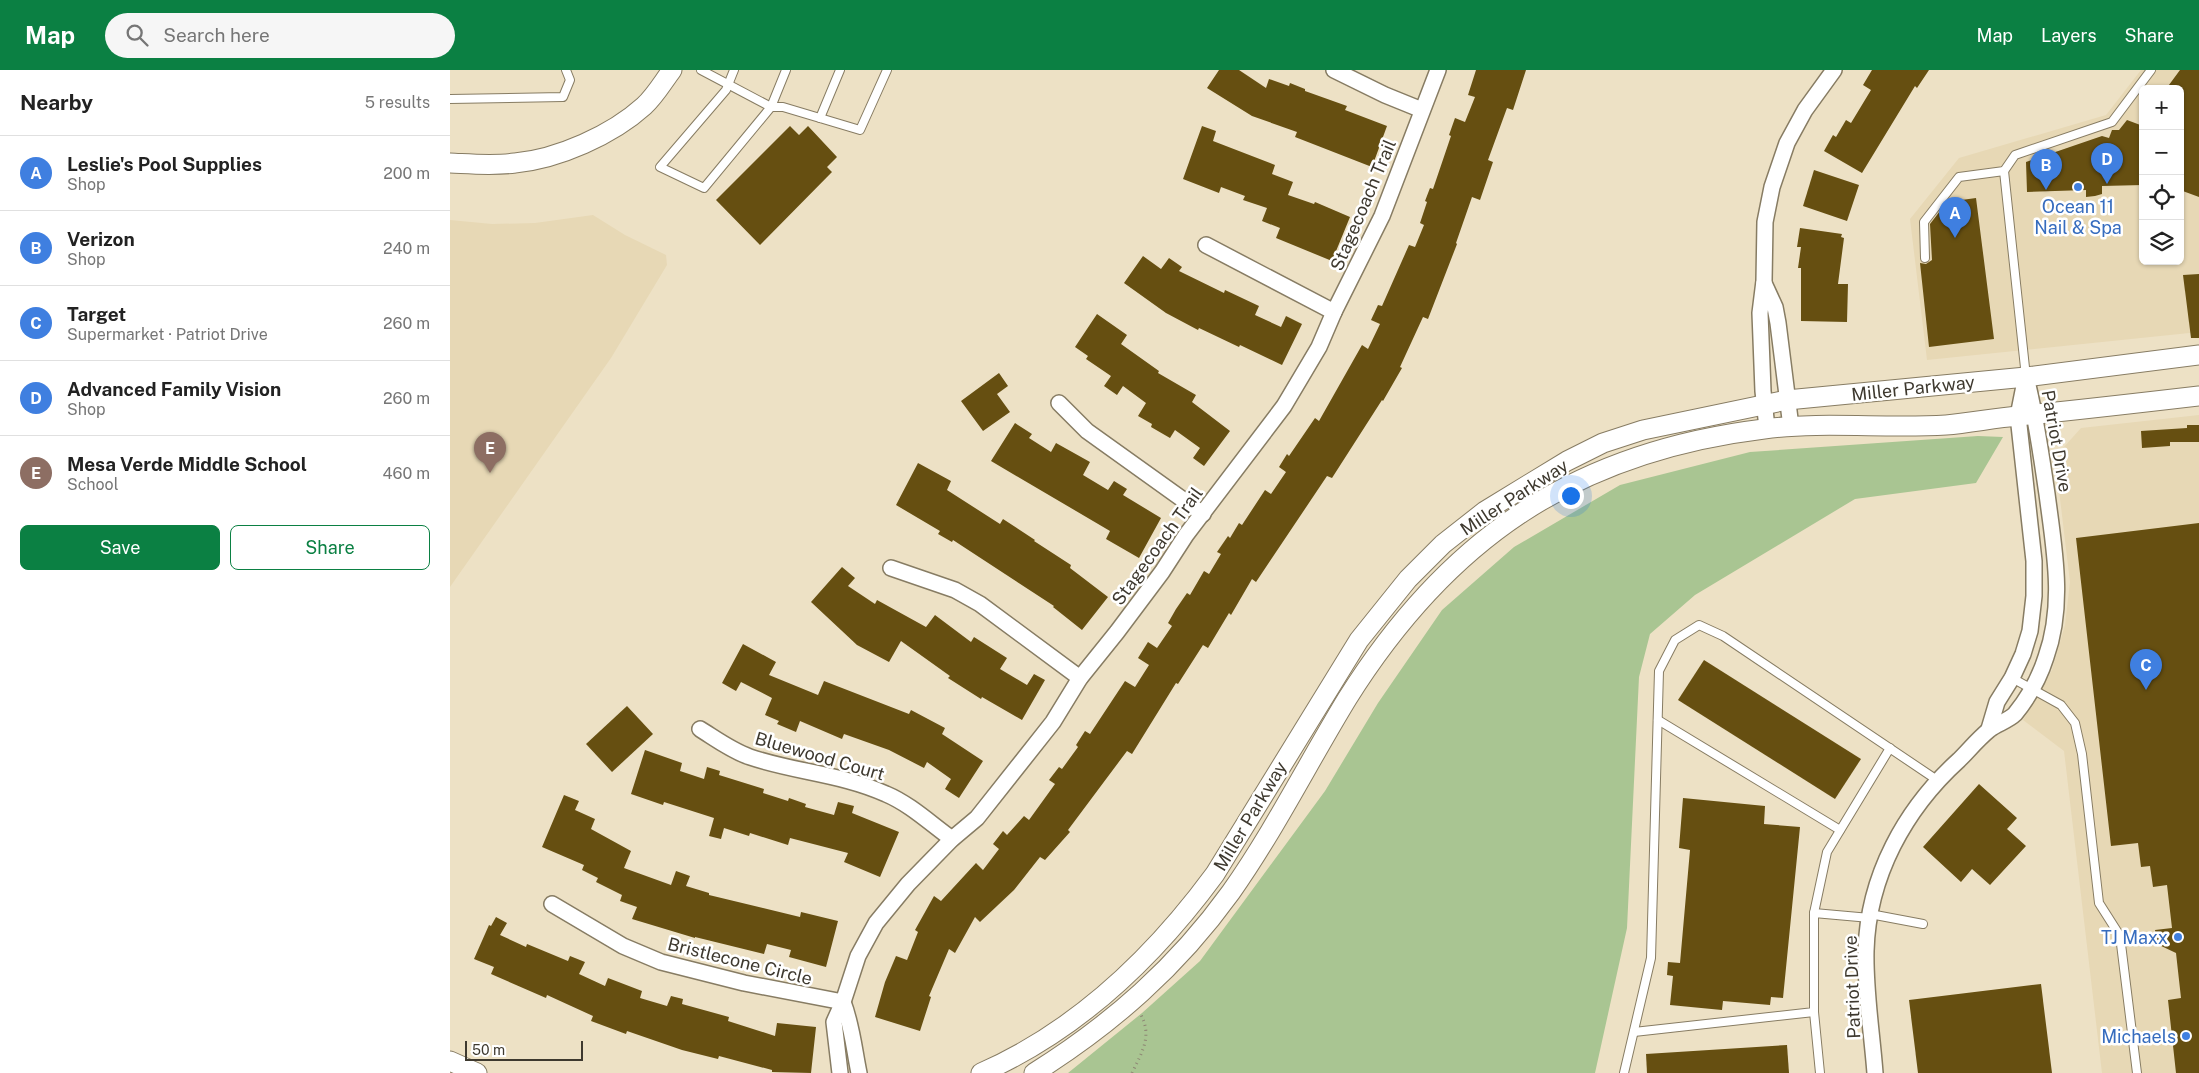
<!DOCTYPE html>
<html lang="en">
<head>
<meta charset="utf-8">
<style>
  :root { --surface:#fff; --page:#f6f6f6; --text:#222; --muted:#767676; --line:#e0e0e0; --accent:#0b8043 }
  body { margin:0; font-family:"Public Sans",sans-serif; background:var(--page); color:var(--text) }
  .controls { position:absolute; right:15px; top:15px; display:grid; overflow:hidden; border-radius:8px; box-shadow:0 1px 4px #0004 }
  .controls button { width:45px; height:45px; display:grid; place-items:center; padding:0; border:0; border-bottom:1px solid var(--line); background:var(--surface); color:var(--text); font:25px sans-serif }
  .scale { position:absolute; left:15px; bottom:12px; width:118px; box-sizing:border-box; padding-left:5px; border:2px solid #3e392f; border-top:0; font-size:14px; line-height:18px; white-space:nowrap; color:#3e392f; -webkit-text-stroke:4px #fff; paint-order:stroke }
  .you { position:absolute; left:1120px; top:425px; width:18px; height:18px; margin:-12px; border:4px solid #fff; border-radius:50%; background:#1a73e8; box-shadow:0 0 0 8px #1a73e833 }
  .badge { display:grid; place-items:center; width:32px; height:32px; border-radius:50%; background:var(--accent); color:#fff; font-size:16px; font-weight:700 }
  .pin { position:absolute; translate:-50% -41px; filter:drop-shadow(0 1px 2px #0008) }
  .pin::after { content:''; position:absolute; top:26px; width:18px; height:15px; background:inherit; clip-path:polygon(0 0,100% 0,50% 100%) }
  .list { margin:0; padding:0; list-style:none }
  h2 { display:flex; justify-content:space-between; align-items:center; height:65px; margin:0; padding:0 20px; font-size:21px }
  h2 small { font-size:16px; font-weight:400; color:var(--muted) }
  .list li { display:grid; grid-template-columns:32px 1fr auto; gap:15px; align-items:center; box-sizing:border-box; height:75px; padding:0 20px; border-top:1px solid var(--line) }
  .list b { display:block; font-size:19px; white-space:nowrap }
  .list p { margin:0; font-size:16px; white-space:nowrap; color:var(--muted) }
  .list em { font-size:16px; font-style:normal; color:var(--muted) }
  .actions { display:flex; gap:10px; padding:15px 20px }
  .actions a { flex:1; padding:11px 0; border:1px solid var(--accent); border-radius:8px; text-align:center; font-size:18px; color:var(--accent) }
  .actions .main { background:var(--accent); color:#fff }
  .icon { flex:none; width:28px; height:28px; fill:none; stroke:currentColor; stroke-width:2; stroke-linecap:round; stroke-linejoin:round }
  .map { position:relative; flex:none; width:1749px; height:1003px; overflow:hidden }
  header { display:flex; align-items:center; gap:30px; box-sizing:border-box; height:70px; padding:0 25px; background:var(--accent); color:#fff }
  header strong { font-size:24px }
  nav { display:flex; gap:28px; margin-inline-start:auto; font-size:18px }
  .search { width:350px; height:45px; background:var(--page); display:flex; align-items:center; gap:12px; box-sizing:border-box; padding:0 18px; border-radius:28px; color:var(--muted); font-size:19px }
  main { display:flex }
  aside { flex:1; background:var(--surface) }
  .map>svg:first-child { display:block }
</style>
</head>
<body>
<header>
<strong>Map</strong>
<div class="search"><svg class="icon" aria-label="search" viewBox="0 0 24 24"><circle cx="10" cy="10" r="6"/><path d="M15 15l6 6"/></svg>Search here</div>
<nav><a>Map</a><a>Layers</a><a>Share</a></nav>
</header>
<main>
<aside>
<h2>Nearby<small>5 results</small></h2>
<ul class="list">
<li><span class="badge" style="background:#3f7fe0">A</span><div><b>Leslie's Pool Supplies</b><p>Shop</p></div><em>200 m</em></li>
<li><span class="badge" style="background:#3f7fe0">B</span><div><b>Verizon</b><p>Shop</p></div><em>240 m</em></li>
<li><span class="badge" style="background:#3f7fe0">C</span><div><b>Target</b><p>Supermarket · Patriot Drive</p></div><em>260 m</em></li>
<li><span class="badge" style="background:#3f7fe0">D</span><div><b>Advanced Family Vision</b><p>Shop</p></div><em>260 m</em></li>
<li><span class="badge" style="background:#8d6e63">E</span><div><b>Mesa Verde Middle School</b><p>School</p></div><em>460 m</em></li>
</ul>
<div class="actions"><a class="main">Save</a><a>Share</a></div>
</aside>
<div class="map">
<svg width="1749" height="1003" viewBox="0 0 1749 1003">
  <rect width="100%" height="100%" fill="#ede1c5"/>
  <!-- built -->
  <g fill="#e7d8b5" fill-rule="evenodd">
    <path d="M1691 0H1749V262L1477 290 1460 149 1509 88 1656 45ZM1693 19H1730V191H1693Z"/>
    <path d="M143 145 175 165 216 185 217 195 161 288 0 517V150L42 154 85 153Z"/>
    <path d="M1749 345V1003H1652L1614 681 1573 650 1602 600 1615 555 1620 512 1605 387 1631 358Z"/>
  </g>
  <!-- green -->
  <path fill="#a9c592" d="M1528 366 1553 367 1526 413 1405 429 1245 525 1200 564 1189 607 1177 858 1145 1003H618L692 943 750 891 875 721 928 633 992 540 1064 477 1170 415 1300 382Z"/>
  <!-- building -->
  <g fill="#664f11">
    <path d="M769 0H789L816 18 819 9 839 16 840 13 855 19V21L897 36 895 40 937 56 922 97 845 67 847 62 802 46 757 18Z"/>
    <path d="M1026 0H1076L1063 40 1057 38 1038 90 1043 92 1030 130 1022 127 1006 173 1007 174 978 249 973 247 950 297 952 298 933 331 932 330 882 408 877 406 806 512 802 509 781 545 779 543 758 578 753 575 728 614 726 613 682 684 677 681 618 760 620 762 595 790 590 787 564 820 530 852 525 847 505 883 499 879 479 926 481 927 470 961 425 947 435 912 446 886 457 890 468 862 465 860 484 826 491 831 526 793 533 800 549 779 543 774 553 761 557 765 574 746 579 750 605 714 599 710 609 697 612 699 628 677 626 675 635 661 640 664 675 611 685 617 699 595 688 588 698 572 707 578 722 556 718 553 726 539 737 523 740 525 754 501 759 504 771 484 767 482 778 466 780 468 789 453 792 455 815 420 821 424 836 402 829 397 837 384 839 386 865 348 869 351 912 275 918 279 930 254 921 250 928 235 932 236 959 175 965 177 974 155 970 153 977 132 975 131 980 118 983 119 1001 66 999 65 1005 48 1015 52 1025 27 1018 25Z"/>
    <path d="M1422 0H1479L1467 18 1465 16 1412 103 1374 81 1383 65 1386 67 1396 50 1401 53 1421 20 1413 15Z"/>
    <path d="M1730 0H1749V127L1730 120V19H1716Z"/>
    <path d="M1677 50 1693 56V115L1652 116V124L1645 126 1636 127V120L1577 122 1576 92 1652 66 1659 68 1662 60H1669Z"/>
    <path d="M340 56 349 65 358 56 387 87 377 97 382 102 310 175 266 130Z"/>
    <path d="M752 56 766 61 763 71 825 95 822 104 843 112 838 125 864 134 865 132 900 147 882 191 826 168 830 158 812 151 817 138 793 130 795 126 771 117 769 123 733 109Z"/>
    <path d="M1364 100 1409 115 1397 151 1353 136Z"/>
    <path d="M1526 128 1544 269 1479 277 1470 193 1476 194 1482 190 1480 154 1497 132Z"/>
    <path d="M1350 158 1392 164 1391 167 1394 168 1388 214H1398L1397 252 1351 251V198H1348L1351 177H1347Z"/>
    <path d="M693 186 711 199 719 188 732 197 729 201 774 223 775 220 809 236 805 245 831 257 836 246 852 254 832 295 790 275 789 277 749 258 748 260 716 243 674 213Z"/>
    <path d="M1749 204V268H1741L1733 205Z"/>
    <path d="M647 244 677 265 671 274 709 301 708 303 746 325 742 332 780 361 754 396 743 388 750 378 725 360 720 368 701 357 702 354 688 346 696 333 673 316 667 325 654 316 661 306 636 289 638 286 625 277Z"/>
    <path d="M549 303 558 316 547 324 560 342 533 361 511 331Z"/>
    <path d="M565 353 582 364 579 368 601 382 606 373 640 392 633 405 658 420 664 411 677 419 673 425 711 448 689 488 656 469 660 461 541 391Z"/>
    <path d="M1737 355H1749V372H1720V376L1692 378 1691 361 1737 358Z"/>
    <path d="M468 393 501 411 497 420 550 454 553 449 585 470 584 471 621 495 620 498 658 527 632 560 603 537 604 536 503 470 502 472 488 464 490 461 446 435Z"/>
    <path d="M1749 453V1003H1726L1718 930 1731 928 1726 883 1707 874 1705 860 1722 858 1717 815 1703 817 1700 796 1691 797 1688 773 1661 776 1626 468Z"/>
    <path d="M392 497 405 508 398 516 425 534 427 530 476 557 485 545 521 572 524 567 557 588 550 599 577 615 584 604 595 610 572 650 532 627 531 629 498 608 500 606 451 571 439 592 407 575 361 532Z"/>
    <path d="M293 574 326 592 319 605 368 625 374 611 459 644 461 640 495 658 492 664 533 691 509 728 495 719 501 709 477 692 474 698 439 680 394 664 392 669 350 651 346 662 327 654 329 651 315 645 322 628 291 612 286 621 272 613Z"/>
    <path d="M1254 590 1411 689 1385 729 1228 630Z"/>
    <path d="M177 636 203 664 162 702 136 674Z"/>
    <path d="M195 680 232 693 230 701 254 709 257 697 270 701 269 705 314 719 313 723 338 731 339 728 356 734 355 737 384 745 388 732 404 736 402 743 449 762 430 807 394 792 398 783 340 768 338 775 300 763 299 766 274 758 271 769 259 766 264 748 214 732 213 735 181 724Z"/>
    <path d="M1529 714 1567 748 1557 759 1576 776 1540 815 1522 799 1511 812 1473 777Z"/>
    <path d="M114 725 129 731 125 740 145 749 141 759 181 781 174 798 221 815 226 801 240 806 236 816 259 823V825L350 847 351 842 388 851 376 897 339 887 341 880 317 874 314 884 245 867V868L182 849 187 837 170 831 172 825 146 812 148 808 132 800 134 795 92 777Z"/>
    <path d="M1233 728 1315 736 1314 754 1350 757 1333 928 1321 927 1320 935 1273 931 1272 940 1220 935 1223 906 1217 905 1218 892 1230 893 1240 780 1229 778Z"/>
    <path d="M46 847 57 853 50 865 76 877 77 874 118 891 120 886 135 892 129 904 155 916 158 908 192 921 190 928 217 936 221 926 233 929 232 934 279 947 278 951 325 966 327 953 366 957 361 1003 322 1002V1000L269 986 268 989 232 980 177 961 176 964 141 951 143 946 97 925 96 928 41 904 44 897 24 889 39 855 41 856Z"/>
    <path d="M1591 914 1602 1003H1468L1459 930Z"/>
    <path d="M1337 975 1339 1003H1197L1196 984Z"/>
  </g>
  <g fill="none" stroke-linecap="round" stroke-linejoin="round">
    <!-- service casing -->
    <g stroke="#877c63" stroke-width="10">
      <g id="service">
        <path d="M251 0 321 37H333L410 60 437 0"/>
        <path d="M284 0 276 20 210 97 254 118 321 37 336 0"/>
        <path d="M0 29 113 27 120 10 116 0"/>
        <path d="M370 48 390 0"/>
        <path d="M1554 101 1576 307"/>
        <path d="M1475 188 1474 152 1509 107 1554 101 1565 85 1662 52 1701 0"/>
        <path d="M1562 608 1611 635 1625 653 1632 684 1649 833 1670 866 1687 1003"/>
        <path d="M1208 650 1390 760"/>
        <path d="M1364 843 1377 782 1440 678"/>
        <path d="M1420 844 1473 854"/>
        <path d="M1364 942 1370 1003"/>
        <path d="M1184 962 1364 942V843L1420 848"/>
        <path d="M1174 1003 1201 888 1209 601 1225 570 1249 555 1273 566 1487 710"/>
      </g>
    </g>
    <!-- minor casing -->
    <g stroke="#877c63" stroke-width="18">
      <g id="minor">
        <path d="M884 0 935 25 972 40"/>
        <path d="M756 175 884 242"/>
        <path d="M1314 213 1325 237 1328 253 1341 357"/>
        <path d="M609 333 637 361 753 444"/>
        <path d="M1317 358 1313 321 1310 243 1314 211 1315 152 1322 117 1337 73 1355 40 1384 0"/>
        <path d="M441 498 505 520 530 534 630 608"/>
        <path d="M250 659C266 669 282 681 300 687 344 702 392 704 436 724 460 734 481 754 502 769"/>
        <path d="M1539 659 1547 632 1562 608 1573 584 1580 561 1584 526V491L1568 346 1575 311"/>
        <path d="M102 834 173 876 211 892 294 913 393 932"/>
        <path d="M393 932C402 955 404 979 409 1003"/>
        <path d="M390 1003 384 952 393 932 408 886 426 853 458 814 502 769 527 748 603 652 630 608 667 562 712 502 736 465 834 336 869 277 884 242 932 146 988 0"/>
        <path d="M1425 1003C1422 963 1415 921 1416 881 1418 806 1455 739 1509 690 1519 680 1528 669 1539 660 1546 654 1558 651 1565 644 1578 628 1590 606 1596 587 1615 534 1604 478 1597 424 1591 384 1586 346 1576 307"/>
      </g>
    </g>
    <!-- tertiary casing -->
    <g stroke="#877c63" stroke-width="21">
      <g id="tertiary">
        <path d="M0 93C22 94 44 96 65 93 108 89 162 65 194 36 205 26 213 12 222 0"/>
        <path d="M0 991 27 1003"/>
        <path d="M531 1003C627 961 704 887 765 804L909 570 958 509 993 474 1035 441 1117 391 1153 373 1193 360 1337 330 1576 307 1749 285"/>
        <path d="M584 1003C662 954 727 897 781 822 824 761 858 693 897 629 998 468 1125 382 1314 359 1374 351 1436 359 1496 355 1520 353 1544 348 1568 346 1629 340 1689 333 1749 326"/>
      </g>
    </g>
    <!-- path -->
    <path stroke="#8d8573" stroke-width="3" stroke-dasharray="1 4" stroke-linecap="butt" d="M682 1003C692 982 703 966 690 943"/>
    <!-- service -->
    <use href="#service" stroke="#fff" stroke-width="8"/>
    <!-- minor -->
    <use href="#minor" stroke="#fff" stroke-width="15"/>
    <!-- tertiary -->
    <use href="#tertiary" stroke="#fff" stroke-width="19"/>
  </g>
  <!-- markers -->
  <g fill="#3f7fe0" stroke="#fff" stroke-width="2">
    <circle cx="1628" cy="117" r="5"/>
    <circle cx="1728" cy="867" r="5"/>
    <circle cx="1736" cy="966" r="5"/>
  </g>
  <g text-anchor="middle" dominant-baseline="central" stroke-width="5" stroke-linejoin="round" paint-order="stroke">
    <!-- street labels -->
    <g font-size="18" fill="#3e392f" stroke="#fff">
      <text transform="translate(913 135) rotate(-67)">Stagecoach Trail</text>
      <text transform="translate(1463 318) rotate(-6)">Miller Parkway</text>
      <text transform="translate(1607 371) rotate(80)">Patriot Drive</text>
      <text transform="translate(1064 427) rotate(-33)">Miller Parkway</text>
      <text transform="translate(707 476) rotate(-54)">Stagecoach Trail</text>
      <text transform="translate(370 686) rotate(16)">Bluewood Court</text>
      <text transform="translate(800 746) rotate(-59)">Miller Parkway</text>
      <text transform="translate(290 891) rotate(14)">Bristlecone Circle</text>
      <text transform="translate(1402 917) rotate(-92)">Patriot Drive</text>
    </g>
    <!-- shop labels -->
    <g font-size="18" fill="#366cbe" stroke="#fff" text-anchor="end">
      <text x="1628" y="136" text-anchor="middle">Ocean 11<tspan x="1628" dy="21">Nail &amp; Spa</tspan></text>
      <text x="1718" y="867">TJ Maxx</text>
      <text x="1726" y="966">Michaels</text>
    </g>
  </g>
</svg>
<div class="controls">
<button>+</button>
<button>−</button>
<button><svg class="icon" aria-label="locate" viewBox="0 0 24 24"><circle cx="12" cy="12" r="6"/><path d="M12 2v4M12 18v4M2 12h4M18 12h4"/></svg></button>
<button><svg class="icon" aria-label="layers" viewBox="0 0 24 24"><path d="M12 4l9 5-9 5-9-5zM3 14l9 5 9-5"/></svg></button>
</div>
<div class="scale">50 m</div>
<div class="you"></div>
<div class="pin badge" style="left:1505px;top:168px;background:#3f7fe0">A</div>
<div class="pin badge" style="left:1596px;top:120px;background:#3f7fe0">B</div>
<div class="pin badge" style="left:1696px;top:620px;background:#3f7fe0">C</div>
<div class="pin badge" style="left:1657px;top:114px;background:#3f7fe0">D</div>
<div class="pin badge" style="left:40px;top:403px;background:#8d6e63">E</div>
</div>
</main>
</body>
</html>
